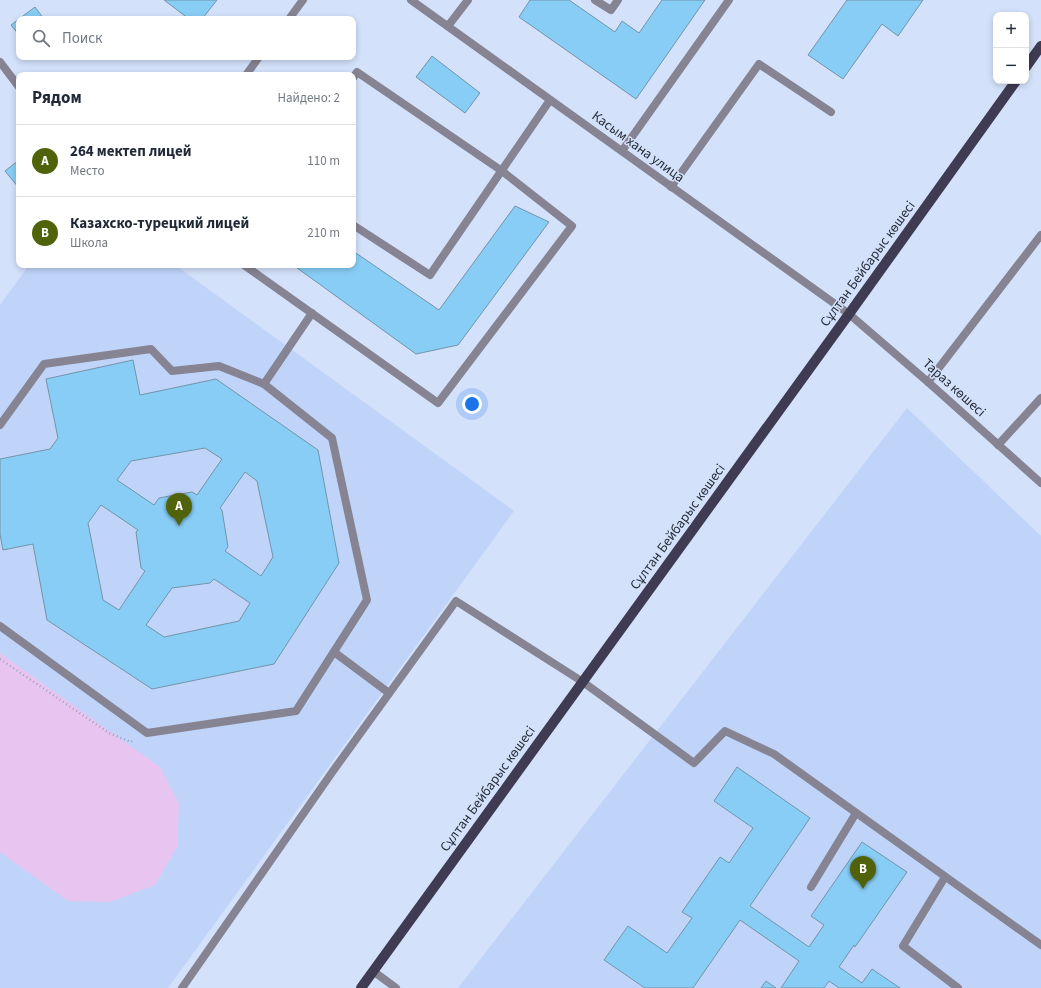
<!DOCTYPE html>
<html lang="ru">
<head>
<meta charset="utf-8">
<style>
  :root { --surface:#fff; --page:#f6f6f7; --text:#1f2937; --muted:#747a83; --line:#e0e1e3; --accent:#51630a }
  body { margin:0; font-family:"Source Sans 3",sans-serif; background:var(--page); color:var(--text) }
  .controls { position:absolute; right:12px; top:12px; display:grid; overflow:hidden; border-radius:8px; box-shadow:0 2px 6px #0003 }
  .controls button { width:36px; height:36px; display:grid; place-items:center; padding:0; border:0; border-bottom:1px solid var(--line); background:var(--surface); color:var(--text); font:20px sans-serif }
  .you { position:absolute; left:472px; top:404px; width:14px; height:14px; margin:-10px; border:3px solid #fff; border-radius:50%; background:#1a73e8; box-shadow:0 0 0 6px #1a73e833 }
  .badge { display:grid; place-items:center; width:26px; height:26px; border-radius:50%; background:var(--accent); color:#fff; font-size:13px; font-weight:700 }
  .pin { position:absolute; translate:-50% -33px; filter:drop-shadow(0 1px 2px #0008) }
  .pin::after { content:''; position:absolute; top:21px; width:14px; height:12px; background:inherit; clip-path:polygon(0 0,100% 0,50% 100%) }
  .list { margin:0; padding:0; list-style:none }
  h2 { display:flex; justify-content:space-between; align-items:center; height:52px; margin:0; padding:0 16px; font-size:17px }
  h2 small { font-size:13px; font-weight:400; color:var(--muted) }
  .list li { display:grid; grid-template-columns:26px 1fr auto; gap:12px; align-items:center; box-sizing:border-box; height:72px; padding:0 16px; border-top:1px solid var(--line) }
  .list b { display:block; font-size:15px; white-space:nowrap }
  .list p { margin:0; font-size:13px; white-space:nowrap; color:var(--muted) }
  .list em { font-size:13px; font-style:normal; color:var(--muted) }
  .icon { flex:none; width:22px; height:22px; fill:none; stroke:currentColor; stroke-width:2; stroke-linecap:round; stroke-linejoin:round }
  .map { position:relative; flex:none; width:1041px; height:988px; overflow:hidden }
  .search { position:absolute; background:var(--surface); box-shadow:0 2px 6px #0003; left:16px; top:16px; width:340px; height:44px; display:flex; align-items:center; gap:10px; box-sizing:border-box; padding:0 14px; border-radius:8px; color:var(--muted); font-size:15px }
  .panel { position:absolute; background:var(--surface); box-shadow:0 2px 6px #0003; left:16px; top:72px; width:340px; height:196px; border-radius:8px }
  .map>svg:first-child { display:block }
</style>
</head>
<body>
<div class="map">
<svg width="1041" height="988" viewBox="0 0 1041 988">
  <rect width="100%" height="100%" fill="#d3e1fa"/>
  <!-- built -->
  <g fill="#c0d4fa">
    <path d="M29 265H175L514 511 168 988H0V305Z"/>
    <path d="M907 408 1041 536V988H458Z"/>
  </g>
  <!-- green -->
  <path fill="#e8c5f0" d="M0 653 160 767 179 804 177 847 155 885 110 902 68 901 0 852Z"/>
  <!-- building -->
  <g fill="#88cdf6" stroke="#7394a8" fill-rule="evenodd">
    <path d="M164 0H217L202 19H189Z"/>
    <path d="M530 0H569L615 32 622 21 639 33 662 0H705L636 99 519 17Z"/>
    <path d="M847 0H923L898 36 882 24 843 79 808 55Z"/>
    <path d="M35 7 44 19H19Z"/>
    <path d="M19 19V35L11 25Z"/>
    <path d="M432 56 480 93 465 113 416 77Z"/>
    <path d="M19 160V188L5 171Z"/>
    <path d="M515 206 549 222 458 345 416 354 293 265H353V251L439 310Z"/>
    <path d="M133 360 140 395 216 379 318 450 339 563 274 664 152 689 47 620 33 544 3 550 0 534V459L50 449 58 438 46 379ZM205 448 222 459 197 495 192 492 159 498 154 505 117 480 131 461ZM245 472 257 481 273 557 261 576 225 551 228 547 222 510 220 508ZM101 505 138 530 136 532 141 568 145 571 119 610 103 600 88 523ZM214 579 250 603 239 621 164 637 146 625 172 588 210 583Z"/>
    <path d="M737 767 810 818 750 906 809 947 824 925 811 916 862 842 907 872 855 947 854 945 839 967 862 983 872 969 900 988H839L829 981 824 988H781L799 961 740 920 693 988H645L604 960 628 926 667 953 692 918 682 912 720 857 729 863 753 828 714 801Z"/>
    <path d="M766 981 776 988H761Z"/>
  </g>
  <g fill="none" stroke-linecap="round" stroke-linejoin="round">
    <!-- path -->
    <path stroke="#9ba7bb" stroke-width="2.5" stroke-dasharray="1 3" stroke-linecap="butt" d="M0 659 109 733 131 742 134 740"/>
    <!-- service -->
    <g stroke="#868492" stroke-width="8">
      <path d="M595 0 611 10 618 0"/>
      <path d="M448 26 468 0"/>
      <path d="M622 151 729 0"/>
      <path d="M671 187 759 64 831 112"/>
      <path d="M353 225 430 275 550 100"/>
      <path d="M244 265 438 403 572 226 502 171 357 72 353 78"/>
      <path d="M928 382 1041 235"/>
      <path d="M264 384 312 313"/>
      <path d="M0 425 44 364 151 349 172 371 219 366 264 384 332 438 367 600 296 711 147 733 0 626"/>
      <path d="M998 445 1041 398"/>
      <path d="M334 652 389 693"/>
      <path d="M945 877 903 946 958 988"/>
      <path d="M811 887 856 813"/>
      <path d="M373 971 396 988"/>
      <path d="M182 988 333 771 456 601 583 682 694 763 725 731 774 754 1041 945"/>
    </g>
    <!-- minor -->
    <g stroke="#868492" stroke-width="8">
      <path d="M411 0 849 314"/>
      <path d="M289 19 303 0"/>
      <path d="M0 62 19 87"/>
      <path d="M246 75 259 57"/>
    </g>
    <!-- tertiary -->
    <path stroke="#868492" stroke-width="8" d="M849 314 928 382 1041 483"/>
    <!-- primary -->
    <g stroke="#3e3b52" stroke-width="10">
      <path d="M1026 67 1041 46"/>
      <path d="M361 988 849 314 1016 81"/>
    </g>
  </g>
  <g text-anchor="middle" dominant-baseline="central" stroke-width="3" stroke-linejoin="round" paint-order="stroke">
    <!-- street labels -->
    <g font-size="14" fill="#272d39" stroke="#d3e1fa">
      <text transform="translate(638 147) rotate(36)">Касым хана улица</text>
      <text transform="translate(868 264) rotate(-54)">Сұлтан Бейбарыс көшесі</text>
      <text transform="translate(954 388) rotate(42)">Тараз көшесі</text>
      <text transform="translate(678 527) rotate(-54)">Сұлтан Бейбарыс көшесі</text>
      <text transform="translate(488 789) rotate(-54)">Сұлтан Бейбарыс көшесі</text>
    </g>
  </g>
</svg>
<div class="controls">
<button>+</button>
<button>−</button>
</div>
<div class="you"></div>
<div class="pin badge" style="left:179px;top:526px">A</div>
<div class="pin badge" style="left:863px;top:889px">B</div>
<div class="search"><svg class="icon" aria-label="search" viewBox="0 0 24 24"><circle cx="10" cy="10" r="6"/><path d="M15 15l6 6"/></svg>Поиск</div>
<section class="panel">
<h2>Рядом<small>Найдено: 2</small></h2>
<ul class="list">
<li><span class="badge">A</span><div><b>264 мектеп лицей</b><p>Место</p></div><em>110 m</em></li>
<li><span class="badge">B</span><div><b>Казахско-турецкий лицей</b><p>Школа</p></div><em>210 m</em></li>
</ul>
</section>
</div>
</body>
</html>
